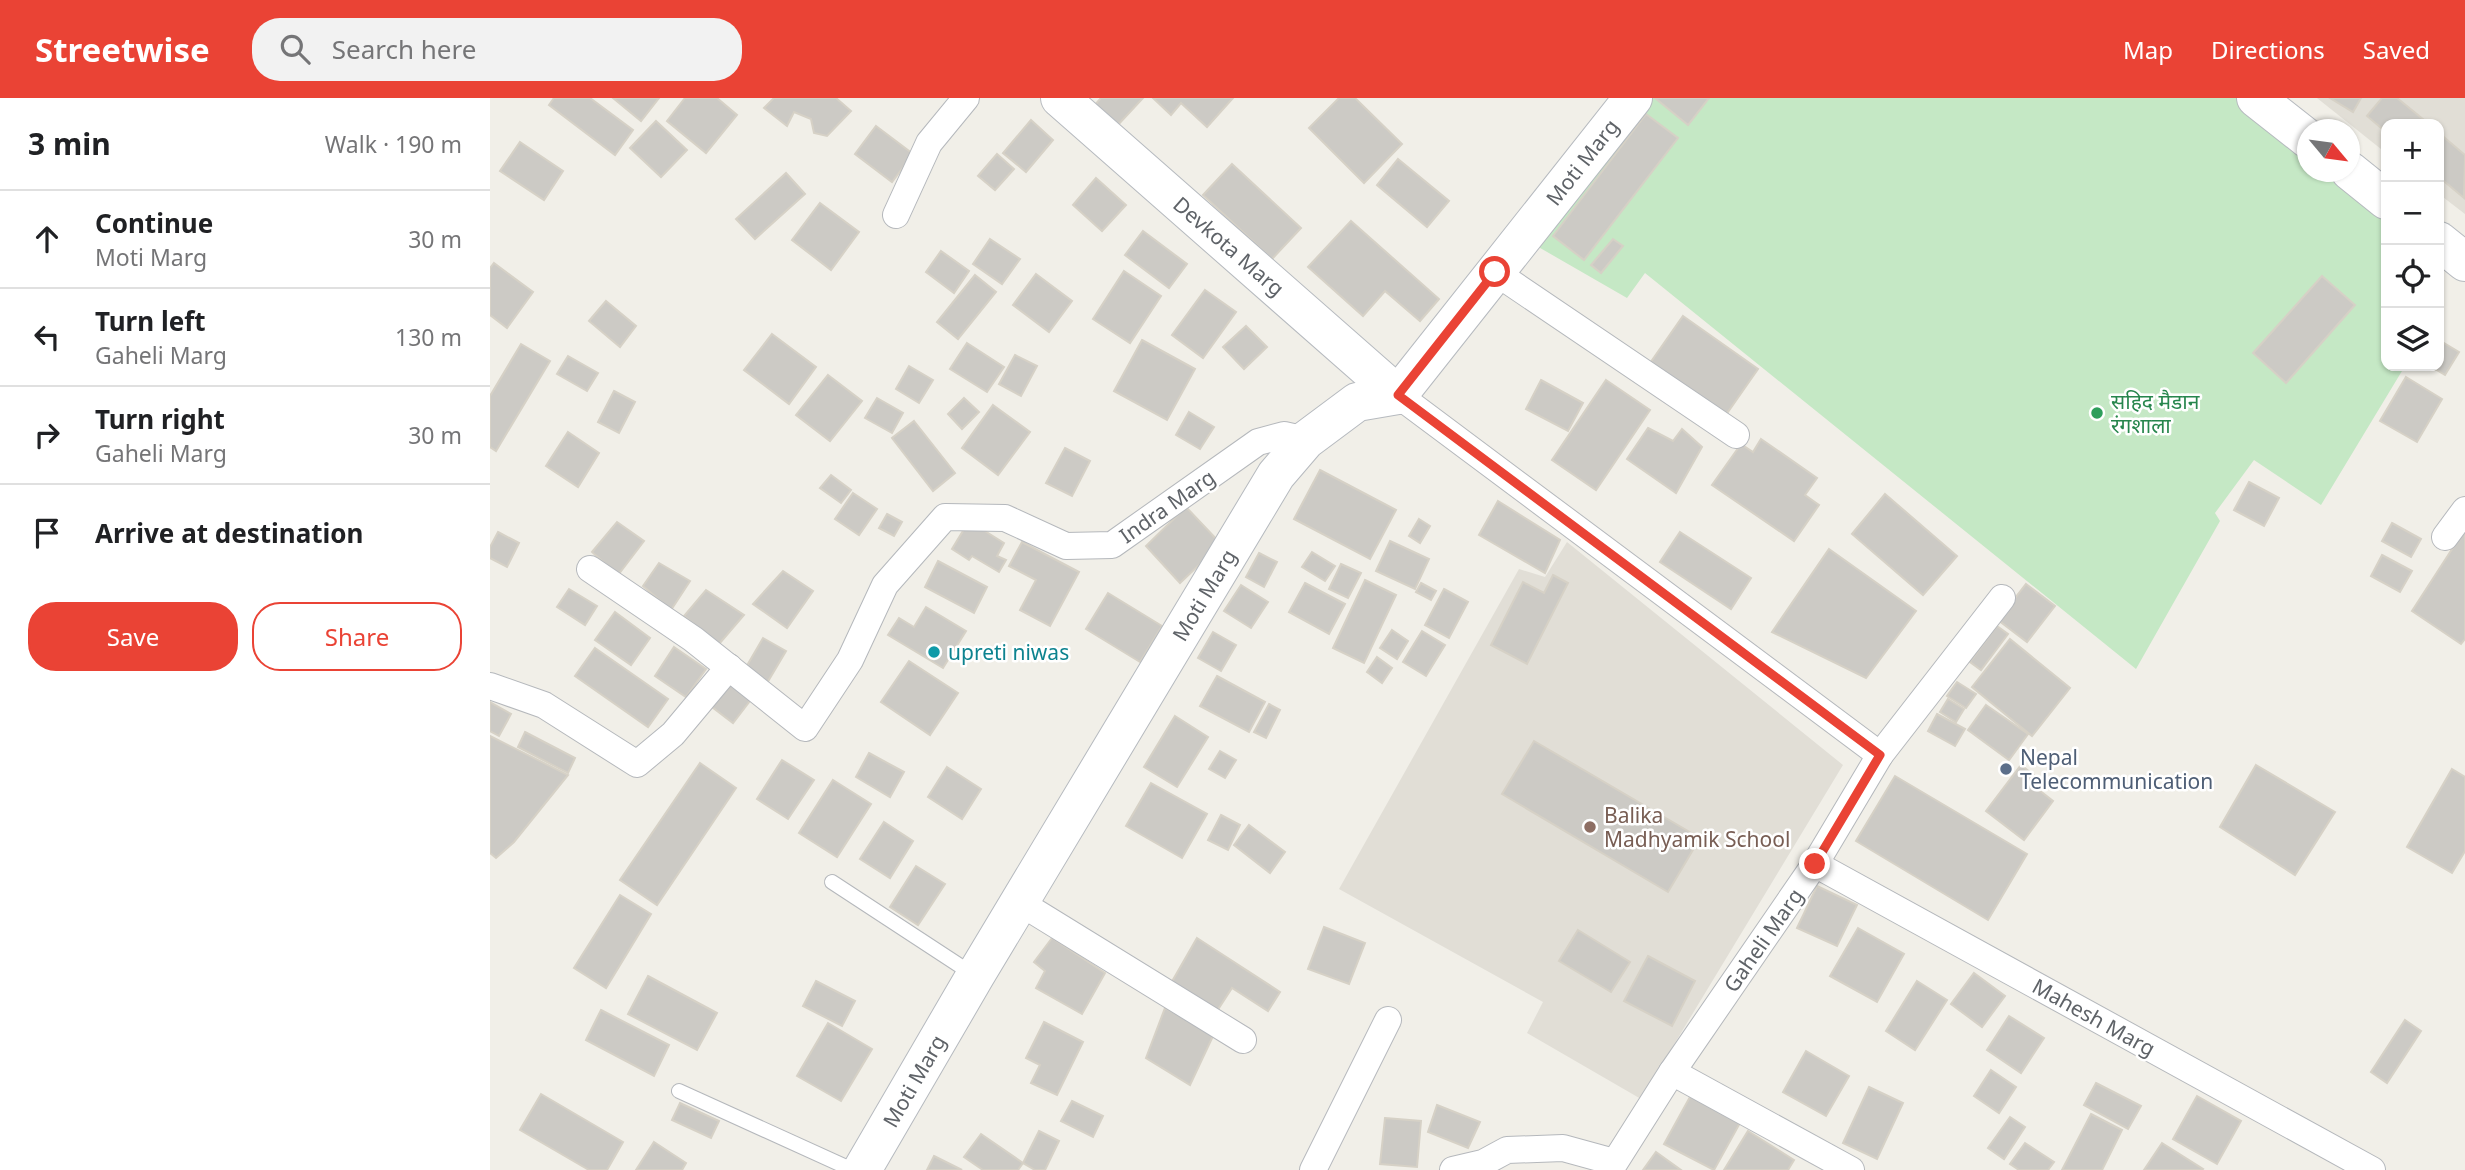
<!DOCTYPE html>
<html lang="en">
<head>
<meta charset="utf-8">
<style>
  :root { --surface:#fff; --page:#f2f2f2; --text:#202124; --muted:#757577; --line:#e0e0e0; --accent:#ea4335 }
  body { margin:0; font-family:"Noto Sans","Noto Sans Devanagari",sans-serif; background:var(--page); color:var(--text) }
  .controls { position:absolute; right:21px; top:21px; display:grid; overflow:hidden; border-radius:14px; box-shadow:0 2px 5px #0004 }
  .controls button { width:63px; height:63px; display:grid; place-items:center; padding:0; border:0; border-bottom:2px solid var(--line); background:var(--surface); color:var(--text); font:35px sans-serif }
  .compass { position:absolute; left:1807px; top:21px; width:63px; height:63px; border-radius:50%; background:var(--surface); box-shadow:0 2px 5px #0004; rotate:119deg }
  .stop { position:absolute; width:21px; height:21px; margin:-16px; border:5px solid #ea4335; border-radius:50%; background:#fff }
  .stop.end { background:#ea4335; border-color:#fff; box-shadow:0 2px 7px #0008 }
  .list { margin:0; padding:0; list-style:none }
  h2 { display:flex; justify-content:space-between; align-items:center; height:91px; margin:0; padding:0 28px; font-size:30px }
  h2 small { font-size:23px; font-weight:400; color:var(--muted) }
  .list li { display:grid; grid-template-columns:46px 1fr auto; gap:21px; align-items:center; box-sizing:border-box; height:98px; padding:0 28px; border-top:2px solid var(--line) }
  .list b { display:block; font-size:26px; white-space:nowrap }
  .list p { margin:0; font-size:23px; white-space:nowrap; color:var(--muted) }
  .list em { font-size:23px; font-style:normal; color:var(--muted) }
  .actions { display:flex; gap:14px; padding:21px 28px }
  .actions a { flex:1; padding:16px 0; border:2px solid var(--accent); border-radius:28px; text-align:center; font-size:24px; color:var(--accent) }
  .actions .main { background:var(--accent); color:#fff }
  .icon { flex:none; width:38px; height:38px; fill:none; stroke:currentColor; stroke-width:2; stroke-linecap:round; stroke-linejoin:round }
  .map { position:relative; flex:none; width:1975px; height:1072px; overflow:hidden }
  header { display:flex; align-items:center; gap:42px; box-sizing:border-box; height:98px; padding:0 35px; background:var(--accent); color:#fff }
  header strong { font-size:33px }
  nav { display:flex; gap:38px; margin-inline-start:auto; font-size:24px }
  .search { width:490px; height:63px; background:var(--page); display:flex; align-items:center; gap:18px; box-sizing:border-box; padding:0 24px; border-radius:28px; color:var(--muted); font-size:26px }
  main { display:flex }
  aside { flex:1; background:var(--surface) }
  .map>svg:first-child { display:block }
</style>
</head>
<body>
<header>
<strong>Streetwise</strong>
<div class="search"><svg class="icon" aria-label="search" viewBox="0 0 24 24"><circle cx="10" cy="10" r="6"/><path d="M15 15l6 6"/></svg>Search here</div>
<nav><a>Map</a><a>Directions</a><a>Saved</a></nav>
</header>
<main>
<aside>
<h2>3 min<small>Walk · 190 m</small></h2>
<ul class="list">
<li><svg class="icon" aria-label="ahead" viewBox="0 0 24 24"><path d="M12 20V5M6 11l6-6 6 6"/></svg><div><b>Continue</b><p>Moti Marg</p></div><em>30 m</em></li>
<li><svg class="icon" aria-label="left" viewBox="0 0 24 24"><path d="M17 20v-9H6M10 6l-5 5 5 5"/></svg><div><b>Turn left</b><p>Gaheli Marg</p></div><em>130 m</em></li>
<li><svg class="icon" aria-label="right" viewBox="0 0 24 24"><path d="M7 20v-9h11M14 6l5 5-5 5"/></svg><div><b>Turn right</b><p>Gaheli Marg</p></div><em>30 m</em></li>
<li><svg class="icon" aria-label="arrive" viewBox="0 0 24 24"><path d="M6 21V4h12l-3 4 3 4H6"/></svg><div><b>Arrive at destination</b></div></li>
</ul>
<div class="actions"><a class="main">Save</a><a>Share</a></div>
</aside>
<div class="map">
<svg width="1975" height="1072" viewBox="0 0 1975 1072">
  <rect width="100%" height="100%" fill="#f1efe8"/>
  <!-- education -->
  <g fill="#e1ded6">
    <path d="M1827 0H1975V116L1949 96V26H1896V55Z"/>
    <path d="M1077 444 1353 667 1151 1001 1037 935 1053 904 849 791 1029 471 1055 479Z"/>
  </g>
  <!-- green -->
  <path fill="#c5e8c5" d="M1155 0H1750L1817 55 1818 74H1840L1896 121V268H1915L1831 407 1764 362 1725 415 1730 423 1646 571 1155 175 1137 200 1038 143Z"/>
  <!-- building -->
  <g fill="#cccac5" stroke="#d6d1c6" stroke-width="2">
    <path d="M64 0H100L143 32 125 57 59 7Z"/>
    <path d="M123 0H169L151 23Z"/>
    <path d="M195 0H227L247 17 216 55 177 23Z"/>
    <path d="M284 0H346L361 13 337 38 324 35 321 21 304 14 297 28 274 10Z"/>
    <path d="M611 0H653L625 30 603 9Z"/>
    <path d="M663 0H743L717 29 691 5 681 17Z"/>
    <path d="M849 0H865L912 46 874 85 819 30Z"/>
    <path d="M1165 0H1219L1198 27Z"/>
    <path d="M1840 0H1871L1863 14Z"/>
    <path d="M1892 0H1907L1939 26H1896V34L1877 18Z"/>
    <path d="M1156 16 1188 40 1094 162 1063 138Z"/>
    <path d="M541 22 563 42 536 74 513 55Z"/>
    <path d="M166 23 197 52 171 79 140 50Z"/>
    <path d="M386 28 423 56 402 84 365 56Z"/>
    <path d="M1949 35 1975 57 1974 100 1949 79Z"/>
    <path d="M30 44 73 73 54 102 10 73Z"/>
    <path d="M507 56 524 71 505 92 488 78Z"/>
    <path d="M908 61 959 103 937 129 887 87Z"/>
    <path d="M742 66 811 130 782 161 713 97Z"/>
    <path d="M296 75 315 96 265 141 246 121Z"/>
    <path d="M606 80 636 107 612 133 583 107Z"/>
    <path d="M330 105 369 134 341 172 302 142Z"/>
    <path d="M861 123 949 201 930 223 895 193 873 218 818 169Z"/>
    <path d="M653 133 697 166 679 190 635 157Z"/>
    <path d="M500 141 530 161 512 186 483 166Z"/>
    <path d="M1123 141 1133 148 1111 175 1101 167Z"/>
    <path d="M451 153 479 173 464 195 436 174Z"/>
    <path d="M4 165 43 194 17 230 0 217V170Z"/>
    <path d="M634 173 671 198 640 245 603 221Z"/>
    <path d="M546 176 582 203 559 234 523 207Z"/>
    <path d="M485 177 506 194 468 241 447 224Z"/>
    <path d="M1832 178 1865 207 1796 285 1763 255Z"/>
    <path d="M715 192 746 214 713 260 682 237Z"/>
    <path d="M116 203 146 228 130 249 99 223Z"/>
    <path d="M1193 218 1268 271 1233 321 1158 268Z"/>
    <path d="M756 228 777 249 754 271 733 249Z"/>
    <path d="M282 236 326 269 299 306 254 272Z"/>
    <path d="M652 242 705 271 677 322 624 293Z"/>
    <path d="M1949 242 1969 254 1955 277 1940 268H1949Z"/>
    <path d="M477 245 514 269 497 294 460 271Z"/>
    <path d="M31 246 60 263 6 353 0 349V298Z"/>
    <path d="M525 257 547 268 531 298 509 286Z"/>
    <path d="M78 258 108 275 97 293 67 276Z"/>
    <path d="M419 268 443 282 429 305 406 291Z"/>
    <path d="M338 277 372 303 340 343 306 317Z"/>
    <path d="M1916 279 1952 301 1927 344 1890 323Z"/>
    <path d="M1051 282 1093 305 1078 333 1036 311Z"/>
    <path d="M1116 282 1160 312 1106 392 1062 362Z"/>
    <path d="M124 293 145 304 129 335 108 324Z"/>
    <path d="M387 300 413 315 402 335 375 320Z"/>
    <path d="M474 300 489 314 472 331 458 316Z"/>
    <path d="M503 307 540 334 508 377 472 350Z"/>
    <path d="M699 314 724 329 710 351 686 337Z"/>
    <path d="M424 323 465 375 443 393 402 340Z"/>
    <path d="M1158 330 1183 343 1192 331 1212 349 1186 395 1137 361Z"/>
    <path d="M78 334 109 355 88 389 56 368Z"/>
    <path d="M1271 341 1327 380 1315 397 1329 407 1304 443 1222 387 1251 346 1263 354Z"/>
    <path d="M575 350 600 363 582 398 556 385Z"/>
    <path d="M830 372 906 412 880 461 804 421Z"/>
    <path d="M341 377 361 392 351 405 330 390Z"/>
    <path d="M1759 384 1789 400 1774 428 1744 412Z"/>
    <path d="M363 395 387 411 369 437 345 421Z"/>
    <path d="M1395 396 1467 458 1433 497 1362 436Z"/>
    <path d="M1008 403 1070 442 1055 475 989 437Z"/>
    <path d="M696 409 731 446 690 485 656 448Z"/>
    <path d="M397 416 412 424 404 438 389 430Z"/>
    <path d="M929 421 940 428 930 445 919 438Z"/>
    <path d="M479 423 514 445 507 458 516 462 509 474 482 458 479 462 462 451Z"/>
    <path d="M127 424 154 443 128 477 102 454Z"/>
    <path d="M1902 425 1931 441 1921 459 1892 443Z"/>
    <path d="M1975 431V541L1971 546 1922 513Z"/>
    <path d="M8 434 29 445 17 469 0 460V449Z"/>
    <path d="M1190 434 1261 480 1241 511 1170 464Z"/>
    <path d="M900 443 939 461 925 491 886 473Z"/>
    <path d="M532 444 589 474 560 528 530 512 546 482 519 468Z"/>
    <path d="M1339 451 1426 513 1376 580 1282 534Z"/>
    <path d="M822 454 845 468 835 483 812 469Z"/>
    <path d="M769 455 787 464 774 489 756 479Z"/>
    <path d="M1892 457 1922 473 1910 494 1881 478Z"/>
    <path d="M448 463 497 489 484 515 435 489Z"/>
    <path d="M169 465 200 483 181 512 153 488Z"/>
    <path d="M851 466 871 475 858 500 839 491Z"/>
    <path d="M293 473 323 493 297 530 263 506Z"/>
    <path d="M1063 477 1078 485 1037 566 1001 547 1033 484 1054 495Z"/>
    <path d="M875 482 906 497 874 565 843 550Z"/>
    <path d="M815 485 855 506 839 536 799 514Z"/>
    <path d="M931 485 946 493 941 502 926 494Z"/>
    <path d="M1536 486 1565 508 1537 544 1508 522Z"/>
    <path d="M751 487 778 504 761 530 734 513Z"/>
    <path d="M79 491 107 508 95 527 67 509Z"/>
    <path d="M954 491 978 504 959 540 935 527Z"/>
    <path d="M216 492 254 517 229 546 194 518Z"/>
    <path d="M618 495 672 528 650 564 596 531Z"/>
    <path d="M436 509 476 533 453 570 398 537 409 520 424 529Z"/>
    <path d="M125 514 160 540 141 567 105 542Z"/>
    <path d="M1507 528 1518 536 1491 572 1480 564Z"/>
    <path d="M902 532 918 543 907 561 890 550Z"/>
    <path d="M932 533 955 547 936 578 913 564Z"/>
    <path d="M723 534 746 547 731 573 708 560Z"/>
    <path d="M273 540 296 553 277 585 255 571Z"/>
    <path d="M1520 541 1580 590 1542 638 1482 589Z"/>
    <path d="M184 549 216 571 196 599 165 578Z"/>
    <path d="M105 550 178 601 158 629 85 578Z"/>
    <path d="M887 559 902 570 892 585 877 574Z"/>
    <path d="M419 563 468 595 440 637 391 604Z"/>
    <path d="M727 578 775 604 759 634 710 608Z"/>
    <path d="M244 583 263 599 243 625 222 609Z"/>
    <path d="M1467 584 1486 596 1476 610 1457 598Z"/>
    <path d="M1458 601 1474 611 1466 624 1450 614Z"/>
    <path d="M0 604 21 616 9 638 0 633Z"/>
    <path d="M779 606 790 612 776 640 764 634Z"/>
    <path d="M1496 607 1538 636 1519 662 1478 632Z"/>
    <path d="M1447 616 1475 631 1465 648 1438 633Z"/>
    <path d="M685 618 718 639 687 689 654 669Z"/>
    <path d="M35 634 85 660 78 675 28 649Z"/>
    <path d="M0 638 78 677 24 744 6 760 0 755Z"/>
    <path d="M1044 643 1210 740 1178 794 1012 696Z"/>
    <path d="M730 653 746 662 735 680 719 671Z"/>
    <path d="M379 655 414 674 400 699 366 679Z"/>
    <path d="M292 662 324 682 298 721 267 701Z"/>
    <path d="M210 665 246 690 167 807 130 782Z"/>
    <path d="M1531 667 1545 678 1540 685 1563 703 1534 742 1496 713Z"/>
    <path d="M1766 667 1845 714 1805 777 1730 729Z"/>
    <path d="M457 669 491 691 472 721 438 699Z"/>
    <path d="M1962 671 1975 679V753L1962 775 1917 749Z"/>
    <path d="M1405 678 1537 756 1498 822 1366 743Z"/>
    <path d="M343 682 381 706 347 759 309 735Z"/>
    <path d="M661 685 717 716 692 760 636 728Z"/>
    <path d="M731 717 750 727 738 752 718 742Z"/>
    <path d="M394 724 423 743 400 780 370 761Z"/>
    <path d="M759 727 795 754 780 775 744 747Z"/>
    <path d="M426 768 455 786 428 827 400 809Z"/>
    <path d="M1327 788 1367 807 1347 848 1307 830Z"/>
    <path d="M130 797 161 816 116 890 84 870Z"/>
    <path d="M834 829 875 845 859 886 818 871Z"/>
    <path d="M1368 830 1414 856 1387 904 1340 878Z"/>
    <path d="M1088 832 1140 864 1121 894 1069 863Z"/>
    <path d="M562 840 615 875 592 916 546 890 555 873 544 864Z"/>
    <path d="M707 840 790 894 778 913 742 890 725 916 680 887Z"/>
    <path d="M1158 858 1205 883 1182 928 1134 903Z"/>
    <path d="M1484 875 1515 898 1492 929 1461 906Z"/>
    <path d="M158 878 227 915 207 952 138 916Z"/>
    <path d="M326 883 365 903 352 928 313 908Z"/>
    <path d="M1427 883 1457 902 1425 952 1396 933Z"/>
    <path d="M675 910 724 936 700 987 656 960Z"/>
    <path d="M111 912 179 947 164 978 96 942Z"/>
    <path d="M1519 918 1554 940 1531 975 1497 952Z"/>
    <path d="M1915 922 1931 933 1897 985 1881 974Z"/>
    <path d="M554 924 593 944 567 997 541 985 550 967 536 960Z"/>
    <path d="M338 925 382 951 351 1003 307 978Z"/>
    <path d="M1316 953 1359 978 1336 1018 1293 994Z"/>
    <path d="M1501 972 1526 989 1509 1015 1484 998Z"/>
    <path d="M1606 985 1651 1008 1638 1031 1594 1007Z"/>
    <path d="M1379 989 1413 1005 1387 1061 1353 1045Z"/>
    <path d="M51 996 133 1044 117 1072H99L30 1032Z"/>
    <path d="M1201 997 1250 1025 1224 1072 1174 1046Z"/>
    <path d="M1707 998 1751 1023 1727 1066 1683 1041Z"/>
    <path d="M582 1003 613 1018 603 1039 571 1023Z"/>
    <path d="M190 1005 229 1023 221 1040 182 1022Z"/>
    <path d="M947 1007 990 1024 978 1050 938 1034Z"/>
    <path d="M1601 1016 1632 1032 1612 1072H1572Z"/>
    <path d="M1520 1019 1535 1029 1514 1061 1498 1050Z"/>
    <path d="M895 1020 931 1023 927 1069 890 1066Z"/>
    <path d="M549 1033 569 1043 555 1072H545L533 1065Z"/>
    <path d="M1258 1033 1304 1062 1298 1072H1234Z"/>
    <path d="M491 1036 533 1065 528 1072H493L474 1059Z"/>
    <path d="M164 1044 196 1065 192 1072H146Z"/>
    <path d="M1535 1045 1564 1064 1558 1072H1529L1520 1066Z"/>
    <path d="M1672 1045 1713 1071 1712 1072H1654Z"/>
    <path d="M1166 1054 1191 1072H1153Z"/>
    <path d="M444 1058 472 1072H437Z"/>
  </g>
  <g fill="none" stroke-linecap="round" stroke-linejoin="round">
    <!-- lane casing -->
    <g stroke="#b5b8bc" stroke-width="16">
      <g id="lane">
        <path d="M342 784 484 877"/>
        <path d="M189 993 363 1072"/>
      </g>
    </g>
    <!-- street casing -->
    <g stroke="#b5b8bc" stroke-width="28">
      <g id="street">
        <path d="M406 117 439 45 476 0"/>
        <path d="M1005 174 1246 337"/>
        <path d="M908 297 1390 657 1325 766 1182 974 1120 1072"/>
        <path d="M1955 439 1975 412"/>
        <path d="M100 471 203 541 315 630 360 562 395 487 455 419 515 420 576 448 622 447 768 344 794 337 816 342"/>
        <path d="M0 588 54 607 147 666 183 636 239 569"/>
        <path d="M1390 657 1512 500"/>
        <path d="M1325 766 1882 1072"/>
        <path d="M529 804 753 942"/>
        <path d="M1182 974 1361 1072"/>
        <path d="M823 1072 898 922"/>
        <path d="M963 1072 993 1065 1017 1052 1073 1050 1124 1064"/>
      </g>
    </g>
    <!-- secondary casing -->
    <g stroke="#b6babf" stroke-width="40">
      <g id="secondary">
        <path d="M570 0 908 297"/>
        <path d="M1766 0 1818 41"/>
        <path d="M1860 73 1896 102"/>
        <path d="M1949 143 1975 164"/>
        <path d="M372 1072 485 878 786 377 816 342 867 304 908 297 1143 0"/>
      </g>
    </g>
    <!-- lane -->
    <use href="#lane" stroke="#fff" stroke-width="14"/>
    <!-- street -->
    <use href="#street" stroke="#fff" stroke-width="26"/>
    <!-- secondary -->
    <use href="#secondary" stroke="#fff" stroke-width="38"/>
  </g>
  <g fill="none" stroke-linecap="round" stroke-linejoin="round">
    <!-- route -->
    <path stroke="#ea4335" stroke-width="9" d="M1005 174 908 297 1390 657 1325 766"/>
  </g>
  <!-- markers -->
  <circle fill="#2e9e5b" stroke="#fff" stroke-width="2.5" cx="1607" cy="315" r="7"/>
  <circle fill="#0f9aa8" stroke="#fff" stroke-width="2.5" cx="444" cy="554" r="7"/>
  <circle fill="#5c6f8a" stroke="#fff" stroke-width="2.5" cx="1516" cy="671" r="7"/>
  <circle fill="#8d6e63" stroke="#fff" stroke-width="2.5" cx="1100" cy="729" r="7"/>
  <g text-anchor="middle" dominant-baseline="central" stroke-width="5" stroke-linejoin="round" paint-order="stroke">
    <!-- street labels -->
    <g font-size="21" fill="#5f6368" stroke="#fff">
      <text transform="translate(1092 64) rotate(-52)">Moti Marg</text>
      <text transform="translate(739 148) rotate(41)">Devkota Marg</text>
      <text transform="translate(677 408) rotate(-35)">Indra Marg</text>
      <text transform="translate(714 497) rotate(-59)">Moti Marg</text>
      <text transform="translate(1273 842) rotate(-55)">Gaheli Marg</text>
      <text transform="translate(1604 919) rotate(29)">Mahesh Marg</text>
      <text transform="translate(424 983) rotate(-60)">Moti Marg</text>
    </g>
    <!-- leisure labels -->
    <g font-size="21" fill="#27864d" stroke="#fff" text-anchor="start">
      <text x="1621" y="303">सहिद मैडान<tspan x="1621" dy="24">रंगशाला</tspan></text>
    </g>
    <!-- culture labels -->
    <g font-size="21" fill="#0d838f" stroke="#fff" text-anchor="start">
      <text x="458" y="554">upreti niwas</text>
    </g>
    <!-- service labels -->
    <g font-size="21" fill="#4e5e75" stroke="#fff" text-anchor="start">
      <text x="1530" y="659">Nepal<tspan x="1530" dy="24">Telecommunication</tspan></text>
    </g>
    <!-- education labels -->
    <g font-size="21" fill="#785e54" stroke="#fff" text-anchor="start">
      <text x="1114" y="717">Balika<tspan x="1114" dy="24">Madhyamik School</tspan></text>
    </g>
  </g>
</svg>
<div class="controls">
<button>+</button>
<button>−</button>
<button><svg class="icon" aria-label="locate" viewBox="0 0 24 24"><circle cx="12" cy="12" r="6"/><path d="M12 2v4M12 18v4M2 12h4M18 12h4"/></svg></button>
<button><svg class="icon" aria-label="layers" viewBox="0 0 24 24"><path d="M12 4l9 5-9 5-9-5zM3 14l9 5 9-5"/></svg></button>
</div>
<svg class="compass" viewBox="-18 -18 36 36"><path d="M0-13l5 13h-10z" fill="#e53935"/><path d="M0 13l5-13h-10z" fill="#757577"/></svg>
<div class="stop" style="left:1005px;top:174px"></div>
<div class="stop end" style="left:1325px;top:766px"></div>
</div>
</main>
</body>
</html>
